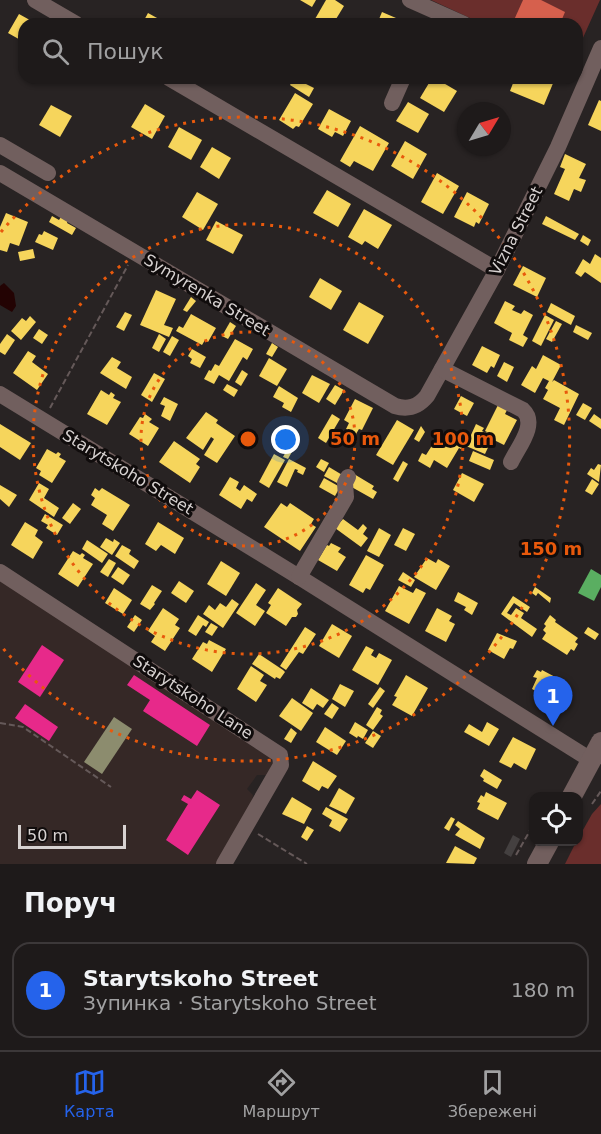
<!DOCTYPE html>
<html lang="uk">
<head>
<meta charset="utf-8">
<style>
  :root { --surface:#1e1a1a; --page:#2b2727; --text:#f1f3f6; --muted:#a1a1a2; --line:#3c3839; --accent:#2563eb }
  body { margin:0; font-family:"DejaVu Sans",sans-serif; background:var(--page); color:var(--text) }
  .controls { position:absolute; right:18px; bottom:18px; display:grid; overflow:hidden; border-radius:12px; box-shadow:0 2px 4px #0004 }
  .controls button { width:54px; height:54px; display:grid; place-items:center; padding:0; border:0; border-bottom:2px solid var(--line); background:var(--surface); color:var(--text); font:30px sans-serif }
  .compass { position:absolute; left:457px; top:102px; width:54px; height:54px; border-radius:50%; background:var(--surface); box-shadow:0 2px 4px #0004; rotate:52deg }
  .scale { position:absolute; left:18px; bottom:15px; width:108px; box-sizing:border-box; padding-left:6px; border:3px solid #d7d2d1; border-top:0; font-size:16px; line-height:21px; white-space:nowrap; color:#d7d2d1; -webkit-text-stroke:4px #100c0c; paint-order:stroke }
  .you { position:absolute; left:286px; top:440px; width:21px; height:21px; margin:-15px; border:4px solid #fff; border-radius:50%; background:#1a73e8; box-shadow:0 0 0 9px #1a73e833 }
  .badge { display:grid; place-items:center; width:39px; height:39px; border-radius:50%; background:var(--accent); color:#fff; font-size:20px; font-weight:700 }
  .pin { position:absolute; translate:-50% -50px; filter:drop-shadow(0 2px 3px #0008) }
  .pin::after { content:''; position:absolute; top:32px; width:21px; height:18px; background:inherit; clip-path:polygon(0 0,100% 0,50% 100%) }
  .list { margin:0; padding:0; list-style:none }
  h2 { display:flex; justify-content:space-between; align-items:center; height:78px; margin:0; padding:0 24px; font-size:26px }
  h2 small { font-size:20px; font-weight:400; color:var(--muted) }
  .list li { display:grid; grid-template-columns:39px 1fr auto; gap:18px; align-items:center; box-sizing:border-box; height:96px; margin:0 12px 12px; padding:0 12px; border:2px solid var(--line); border-radius:18px }
  .list b { display:block; font-size:22px; white-space:nowrap }
  .list p { margin:0; font-size:20px; white-space:nowrap; color:var(--muted) }
  .list em { font-size:20px; font-style:normal; color:var(--muted) }
  .icon { flex:none; width:33px; height:33px; fill:none; stroke:currentColor; stroke-width:2; stroke-linecap:round; stroke-linejoin:round }
  .map { position:relative; flex:none; width:601px; height:864px; overflow:hidden }
  .search { position:absolute; background:var(--surface); box-shadow:0 2px 4px #0004; left:18px; right:18px; top:18px; height:66px; display:flex; align-items:center; gap:15px; box-sizing:border-box; padding:0 21px; border-radius:18px; color:var(--muted); font-size:22px }
  .sheet { height:186px; background:var(--surface) }
  nav { display:flex; justify-content:space-around; align-items:center; box-sizing:border-box; height:84px; border-top:2px solid var(--line); background:var(--surface); font-size:16px; color:var(--muted) }
  nav a { display:grid; justify-items:center; gap:3px }
  nav .on { color:var(--accent) }
  .map>svg:first-child { display:block }
</style>
</head>
<body>
<div class="map">
<svg width="601" height="864" viewBox="0 0 601 864">
  <rect width="100%" height="100%" fill="#282323"/>
  <!-- built -->
  <path fill="#352826" d="M0 579 270 758 273 763 266 775H257L247 789 253 795 252 802 216 864H0Z"/>
  <!-- green -->
  <g fill="#6a2e2c">
    <path d="M431 0H600L577 51V24H483Z"/>
    <path d="M601 804V864H565L576 842H578L579 837 592 814Z"/>
  </g>
  <!-- water -->
  <path fill="#230303" d="M4 283 14 293 16 306 12 312 0 305V286Z"/>
  <!-- homes -->
  <g fill="#f6d55c">
    <path d="M300 0H316L312 7Z"/>
    <path d="M326 0H335L344 6 333 24H324L315 19Z"/>
    <path d="M382 12 410 24H377Z"/>
    <path d="M148 13 168 24H142Z"/>
    <path d="M19 14 37 24H24V42L8 33Z"/>
    <path d="M294 78 314 88 309 97 290 85Z"/>
    <path d="M432 78H435L457 91 444 112 420 98Z"/>
    <path d="M515 78H546L554 81 544 105 510 91Z"/>
    <path d="M295 93 313 104 299 127 296 126 293 129 279 120Z"/>
    <path d="M599 100 601 101V131L588 125Z"/>
    <path d="M408 102 429 114 418 133 396 121Z"/>
    <path d="M145 104 165 116 152 139 131 127Z"/>
    <path d="M51 105 72 116 60 137 39 125Z"/>
    <path d="M329 109 351 121 343 136 335 132 332 137 318 129Z"/>
    <path d="M360 126 389 143 373 171 354 161 350 167 340 161Z"/>
    <path d="M179 127 202 140 191 160 168 147Z"/>
    <path d="M405 141 427 154 413 179 391 166Z"/>
    <path d="M212 147 231 158 219 179 200 167Z"/>
    <path d="M565 154 586 164 579 178 586 180 581 192 574 189 569 201 554 194 565 169 560 167Z"/>
    <path d="M437 173 459 186 443 214 421 202Z"/>
    <path d="M327 190 351 204 338 227 313 213Z"/>
    <path d="M197 192 218 204 203 230 182 217Z"/>
    <path d="M467 192 489 204 479 224 476 222 474 227 454 217Z"/>
    <path d="M364 209 392 225 378 249 365 241 362 245 348 237Z"/>
    <path d="M6 213 28 222 19 246 10 243 7 252 0 250V227Z"/>
    <path d="M52 216 59 220 61 217 68 220 67 223 76 228 72 235 49 222Z"/>
    <path d="M546 216 579 234 575 240 542 224Z"/>
    <path d="M216 221 243 235 233 254 206 240Z"/>
    <path d="M44 231 58 238 53 250 35 242 39 234 42 235Z"/>
    <path d="M583 235 591 240 588 246 580 241Z"/>
    <path d="M33 249 35 258 20 261 18 252Z"/>
    <path d="M595 254 601 258V283L585 272 581 277 575 273 583 259 590 264Z"/>
    <path d="M523 266 546 278 537 297 513 285Z"/>
    <path d="M320 278 342 291 331 310 309 297Z"/>
    <path d="M156 290 176 299 164 325 173 328 169 337 140 325Z"/>
    <path d="M191 297 196 301 187 312 183 310Z"/>
    <path d="M505 301 515 306 512 310 521 314 524 310 533 315 523 335 528 338 523 347 509 340 512 333 494 323Z"/>
    <path d="M359 302 384 316 368 344 343 330Z"/>
    <path d="M551 303 575 316 571 325 547 312Z"/>
    <path d="M125 312 132 315 124 331 116 327Z"/>
    <path d="M191 314 216 328 208 342 205 340 202 345 176 331 179 326 183 328Z"/>
    <path d="M545 315 554 320 541 346 532 341Z"/>
    <path d="M30 316 36 322 21 340 11 331 22 318 26 321Z"/>
    <path d="M556 321 562 324 552 342 546 339Z"/>
    <path d="M230 322 236 326 228 339 222 336Z"/>
    <path d="M576 325 592 333 588 340 573 332Z"/>
    <path d="M39 329 48 335 42 344 33 338Z"/>
    <path d="M7 334 15 340 5 355 0 352V344Z"/>
    <path d="M159 334 166 339 159 352 152 348Z"/>
    <path d="M172 336 179 340 170 356 163 352Z"/>
    <path d="M235 339 253 349 247 360 243 357 229 381 219 375 214 384 204 379 209 370 211 371 215 364 219 366Z"/>
    <path d="M272 343 278 347 272 357 266 354Z"/>
    <path d="M482 346 500 355 494 368 491 366 487 373 472 365Z"/>
    <path d="M192 349 206 357 200 368 190 363 192 359 188 356Z"/>
    <path d="M28 351 36 356 32 362 48 374 37 390 13 373Z"/>
    <path d="M543 355 561 365 552 382 554 380 579 394 564 425 554 420 560 408 543 399 548 390 545 388 549 381 543 378 535 393 521 385 532 366 536 369Z"/>
    <path d="M112 357 121 362 117 368 132 377 126 389 100 373Z"/>
    <path d="M269 358 287 369 277 386 259 376Z"/>
    <path d="M504 362 514 367 507 382 497 376Z"/>
    <path d="M242 370 248 374 241 386 235 382Z"/>
    <path d="M154 373 165 379 152 402 141 395Z"/>
    <path d="M312 375 330 384 319 403 302 393Z"/>
    <path d="M227 384 238 390 234 397 223 390Z"/>
    <path d="M335 385 344 390 335 405 326 399Z"/>
    <path d="M279 386 298 398 291 412 282 407 284 403 273 397Z"/>
    <path d="M101 390 109 395 111 392 115 395 113 398 121 402 107 425 87 414Z"/>
    <path d="M461 396 474 403 467 416 454 409Z"/>
    <path d="M164 397 178 404 170 421 161 416 165 406 160 404Z"/>
    <path d="M355 399 373 408 362 430 359 429 356 434 346 429 349 423 344 420Z"/>
    <path d="M583 403 592 408 585 420 576 415Z"/>
    <path d="M498 405 507 410 505 414 517 420 504 445 492 439 485 454 466 446 476 424 484 428 482 431 486 433 487 432 485 431Z"/>
    <path d="M206 412 218 420 216 423 235 436 217 463 204 455 214 439 211 437 203 450 186 438Z"/>
    <path d="M145 414 152 419 149 422 159 428 148 446 129 434 140 417 143 418Z"/>
    <path d="M332 414 340 419 326 443 318 438Z"/>
    <path d="M594 414 601 419V429L589 421Z"/>
    <path d="M397 420 414 430 393 465 376 455Z"/>
    <path d="M0 424 31 443 20 460 0 447Z"/>
    <path d="M421 426 425 432 419 442 414 439Z"/>
    <path d="M456 433 467 440 461 449 459 448 447 468 434 460 430 468 418 461 422 453 426 455 438 436 447 441 449 437 452 439Z"/>
    <path d="M174 441 200 459 196 464 200 467 190 483 159 462Z"/>
    <path d="M289 446 294 448 288 459 283 457Z"/>
    <path d="M47 449 56 454 58 452 61 454 59 457 66 461 52 483 39 475 41 471 36 468Z"/>
    <path d="M473 451 494 460 490 470 469 461Z"/>
    <path d="M274 454 285 460 269 488 259 482Z"/>
    <path d="M289 459 306 468 303 475 297 472 298 470 295 469 287 487 277 482Z"/>
    <path d="M321 459 329 463 324 472 316 467Z"/>
    <path d="M403 461 408 464 398 482 393 479Z"/>
    <path d="M598 464 601 465 599 482 587 474 591 468 594 470Z"/>
    <path d="M329 467 344 476 339 484 324 476Z"/>
    <path d="M462 473 484 484 474 502 453 490Z"/>
    <path d="M354 474 374 486 372 489 377 492 373 499 348 485Z"/>
    <path d="M230 477 239 482 236 488 240 491 244 485 257 494 252 502 247 499 241 509 219 495Z"/>
    <path d="M324 478 340 487 335 496 319 487Z"/>
    <path d="M592 479 599 484 592 495 585 491Z"/>
    <path d="M39 483 49 489 44 498 59 508 54 517 29 500Z"/>
    <path d="M0 485 17 495 9 507 0 499Z"/>
    <path d="M95 488 99 491 102 488 130 505 113 531 102 524 107 515 91 505 95 498 91 495Z"/>
    <path d="M73 503 81 509 70 524 62 518Z"/>
    <path d="M281 503 287 507 290 503 314 519 311 524 316 527 300 551 264 527Z"/>
    <path d="M45 514 63 525 57 535 46 528 48 525 41 521Z"/>
    <path d="M343 519 358 530 363 524 367 528 363 534 368 538 361 547 335 528Z"/>
    <path d="M25 522 38 530 35 536 43 542 33 559 11 545Z"/>
    <path d="M158 522 184 538 175 554 161 545 156 551 145 544Z"/>
    <path d="M379 528 391 535 379 557 367 551Z"/>
    <path d="M403 528 415 534 406 551 394 545Z"/>
    <path d="M106 538 113 542 114 539 120 543 112 555 100 547Z"/>
    <path d="M87 540 108 554 102 563 82 549Z"/>
    <path d="M331 543 341 548 338 552 346 557 337 571 318 560 327 545 329 546Z"/>
    <path d="M122 545 131 550 129 554 139 561 134 569 115 556Z"/>
    <path d="M73 551 80 555 82 553 85 555 83 558 93 564 78 587 58 574Z"/>
    <path d="M366 555 384 565 370 590 366 588 363 593 349 585Z"/>
    <path d="M427 558 436 563 438 559 450 566 436 590 414 577Z"/>
    <path d="M109 559 116 563 108 577 100 572Z"/>
    <path d="M221 561 240 573 226 596 207 584Z"/>
    <path d="M118 567 130 575 123 585 111 577Z"/>
    <path d="M403 572 415 580 411 587 398 580Z"/>
    <path d="M179 581 194 591 186 603 171 593Z"/>
    <path d="M256 583 266 590 256 605 265 611 255 626 236 613Z"/>
    <path d="M152 585 162 591 154 603 155 604 150 610 140 604Z"/>
    <path d="M399 586 413 593 416 588 426 593 409 624 385 611Z"/>
    <path d="M535 587 551 598 550 603 538 593 536 596 532 593Z"/>
    <path d="M114 588 132 600 123 614 105 603Z"/>
    <path d="M278 588 302 604 297 610 298 614 296 617H292L286 626 266 613 271 605 268 603Z"/>
    <path d="M458 592 478 603 472 615 464 610 466 607 454 601Z"/>
    <path d="M513 596 530 607 527 612 514 603 507 613 511 615 516 608 524 613 521 618 537 629 532 637 501 614Z"/>
    <path d="M232 599 239 604 223 628 203 614 209 605 215 610 220 603 226 607Z"/>
    <path d="M163 608 179 619 175 625 180 628 165 651 151 642 155 636 148 631Z"/>
    <path d="M437 608 452 616 449 621 455 624 446 642 425 631Z"/>
    <path d="M135 615 142 620 134 632 127 627Z"/>
    <path d="M198 615 209 622 206 627 203 625 196 636 188 631Z"/>
    <path d="M550 615 556 620 555 622 578 638 575 642 578 644 574 651 571 649 567 655 542 639 546 633 543 630 546 626 544 624Z"/>
    <path d="M211 623 218 627 212 636 205 632Z"/>
    <path d="M332 624 352 636 339 658 319 646Z"/>
    <path d="M305 627 316 634 303 654 299 652 286 670 280 666Z"/>
    <path d="M588 627 599 634 595 640 584 633Z"/>
    <path d="M497 633 517 641 513 649 510 648 504 659 488 650Z"/>
    <path d="M209 640 226 649 212 672 192 659 203 642 207 644Z"/>
    <path d="M366 646 374 650 371 655 376 658 379 653 392 660 378 685 352 670Z"/>
    <path d="M259 654 283 670 285 672 280 679 276 677 275 679 252 664Z"/>
    <path d="M251 666 264 675 260 681 267 685 256 702 237 689Z"/>
    <path d="M537 670 541 672 542 670 559 679 549 698 532 689 537 678 533 677Z"/>
    <path d="M406 675 428 688 412 716 392 705 397 697 394 696Z"/>
    <path d="M340 684 354 691 345 707 332 699Z"/>
    <path d="M380 687 385 691 373 708 368 704Z"/>
    <path d="M311 688 329 700 323 708 317 704 313 710 302 703Z"/>
    <path d="M292 698 313 713 301 731 279 716Z"/>
    <path d="M332 703 339 708 332 719 324 714Z"/>
    <path d="M377 707 382 710 380 714 383 716 373 730 366 725Z"/>
    <path d="M355 722 368 730 363 739 358 736 357 738 349 733Z"/>
    <path d="M487 722 499 729 489 746 464 732 469 724 482 732Z"/>
    <path d="M325 727 346 741 337 755 316 742Z"/>
    <path d="M291 728 297 733 291 743 284 739Z"/>
    <path d="M373 731 381 736 373 748 365 743Z"/>
    <path d="M513 737 536 749 526 770 514 763 511 768 499 762Z"/>
    <path d="M313 761 337 776 328 789 322 786 319 791 302 781Z"/>
    <path d="M484 769 502 780 497 789 483 781 484 779 480 776Z"/>
    <path d="M339 788 355 798 346 814 329 806Z"/>
    <path d="M486 792 507 803 498 820 477 809 480 803 477 802 481 795 484 797Z"/>
    <path d="M292 797 312 809 304 824 282 814Z"/>
    <path d="M326 807 348 819 340 832 329 826 332 820 322 814Z"/>
    <path d="M451 817 455 819 449 831 444 828Z"/>
    <path d="M458 821 485 838 480 849 455 835 460 829 455 825Z"/>
    <path d="M307 826 314 830 307 841 301 837Z"/>
    <path d="M455 846 477 858 474 864 446 863Z"/>
  </g>
  <!-- shops -->
  <path fill="#d6604d" d="M523 0H541L565 12 560 24H522L514 20Z"/>
  <!-- health -->
  <g fill="#e7298a">
    <path d="M42 645 64 660 40 697 18 682Z"/>
    <path d="M134 675 210 725 197 746 143 711 150 700 127 685Z"/>
    <path d="M25 704 58 727 49 741 15 718Z"/>
    <path d="M197 790 220 805 188 855 166 840 188 804 181 800 184 795 191 799Z"/>
  </g>
  <!-- public -->
  <path fill="#5aae61" d="M591 569 601 575V587L594 601 578 593Z"/>
  <!-- industry -->
  <path fill="#8c8c6e" d="M114 717 132 729 102 774 84 762Z"/>
  <!-- building -->
  <path fill="#444040" d="M513 835 520 839 511 857 504 853Z"/>
  <g fill="none" stroke-linecap="round" stroke-linejoin="round">
    <!-- path -->
    <g stroke="#655959" stroke-width="2" stroke-dasharray="6 3" stroke-linecap="butt">
      <path d="M50 408 128 265"/>
      <path d="M0 723 23 727 111 787"/>
      <path d="M592 804 601 791"/>
      <path d="M258 834 307 864"/>
      <path d="M516 855 532 827"/>
    </g>
    <!-- minor -->
    <g stroke="#715f5e" stroke-width="16">
      <path d="M35 0 76 24"/>
      <path d="M410 0 464 24"/>
      <path d="M169 78 497 270"/>
      <path d="M392 103 403 78"/>
      <path d="M0 145 48 173"/>
      <path d="M0 173 395 406C408 410 418 407 427 396L497 270 558 147 601 48"/>
      <path d="M442 369 523 410C538 424 518 447 511 462"/>
      <path d="M0 394 299 577 591 760"/>
      <path d="M0 572 280 755 281 765 224 864"/>
      <path d="M299 577 346 497 345 483 348 477"/>
    </g>
    <!-- major -->
    <g stroke="#725f5e" stroke-width="20">
      <path d="M572 796 601 742"/>
      <path d="M537 864 549 842"/>
    </g>
  </g>
  <!-- distance rings -->
  <g fill="none" stroke="#e8590c" stroke-width="3" stroke-dasharray="3 6">
    <circle cx="248" cy="439" r="107"/>
    <circle cx="248" cy="439" r="215"/>
    <path d="M1 232A322 322 0 1 1 1 646"/>
  </g>
  <g text-anchor="middle" dominant-baseline="central" stroke-width="6" stroke-linejoin="round" paint-order="stroke">
    <!-- street labels -->
    <g font-size="16" fill="#d7d2d1" stroke="#100c0c">
      <text transform="translate(516 231) rotate(-63)">Vizna Street</text>
      <text transform="translate(207 295) rotate(31)">Symyrenka Street</text>
      <text transform="translate(128 472) rotate(31)">Starytskoho Street</text>
      <text transform="translate(193 697) rotate(33)">Starytskoho Lane</text>
    </g>
  </g>
  <circle cx="248" cy="439" r="9" fill="#e8590c" stroke="#100c0c" stroke-width="3"/>
  <g font-size="18" text-anchor="middle" font-weight="bold" fill="#e8590c" stroke="#100c0c" stroke-width="6" stroke-linejoin="round" paint-order="stroke">
    <text x="355" y="445">50 m</text>
    <text x="463" y="445">100 m</text>
    <text x="551" y="555">150 m</text>
  </g>
</svg>
<div class="controls">
<button><svg class="icon" aria-label="locate" viewBox="0 0 24 24"><circle cx="12" cy="12" r="6"/><path d="M12 2v4M12 18v4M2 12h4M18 12h4"/></svg></button>
</div>
<svg class="compass" viewBox="-18 -18 36 36"><path d="M0-13l5 13h-10z" fill="#e53935"/><path d="M0 13l5-13h-10z" fill="#a1a1a2"/></svg>
<div class="scale">50 m</div>
<div class="you"></div>
<div class="pin badge" style="left:553px;top:726px">1</div>
<div class="search"><svg class="icon" aria-label="search" viewBox="0 0 24 24"><circle cx="10" cy="10" r="6"/><path d="M15 15l6 6"/></svg>Пошук</div>
</div>
<section class="sheet">
<h2>Поруч<small></small></h2>
<ul class="list">
<li><span class="badge">1</span><div><b>Starytskoho Street</b><p>Зупинка · Starytskoho Street</p></div><em>180 m</em></li>
</ul>
</section>
<nav>
<a class="on"><svg class="icon" aria-label="map" viewBox="0 0 24 24"><path d="M3 6l6-2 6 2 6-2v14l-6 2-6-2-6 2zM9 4v14M15 6v14"/></svg>Карта</a>
<a><svg class="icon" aria-label="directions" viewBox="0 0 24 24"><path d="M12 3l9 9-9 9-9-9zM9 14v-3h6M13 9l2 2-2 2"/></svg>Маршрут</a>
<a><svg class="icon" aria-label="saved" viewBox="0 0 24 24"><path d="M7 4h10v16l-5-4-5 4z"/></svg>Збережені</a>
</nav>
</body>
</html>
